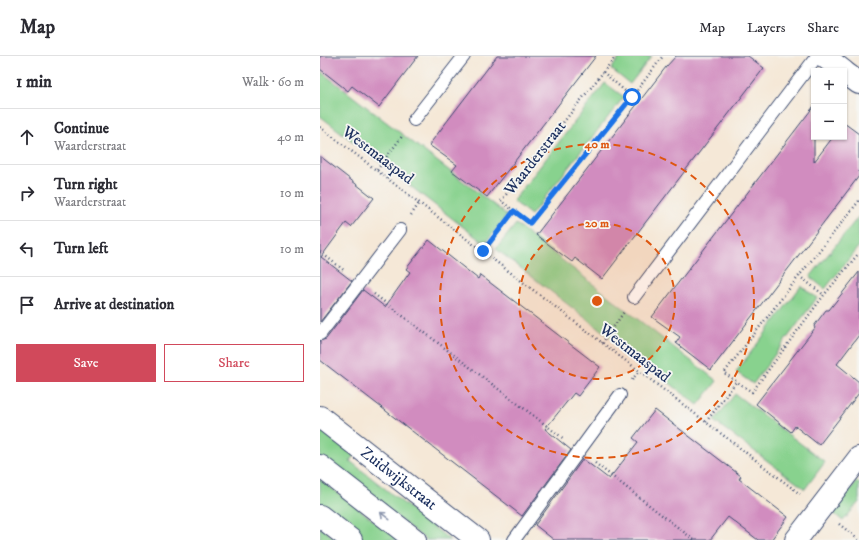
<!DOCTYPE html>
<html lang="en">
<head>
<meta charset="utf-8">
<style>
  :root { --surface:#fff; --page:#f2f2f3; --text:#2b2b33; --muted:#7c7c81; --line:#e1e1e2; --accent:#d1495b }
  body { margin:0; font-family:"IM FELL DW Pica",serif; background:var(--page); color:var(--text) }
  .controls { position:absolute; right:12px; top:12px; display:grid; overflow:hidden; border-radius:0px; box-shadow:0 1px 3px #0004 }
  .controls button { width:36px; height:36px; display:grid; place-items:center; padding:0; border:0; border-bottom:1px solid var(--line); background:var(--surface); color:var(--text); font:20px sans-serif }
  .stop { position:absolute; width:12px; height:12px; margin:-9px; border:3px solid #1a73e8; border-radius:50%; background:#fff }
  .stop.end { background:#1a73e8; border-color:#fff; box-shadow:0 1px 4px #0008 }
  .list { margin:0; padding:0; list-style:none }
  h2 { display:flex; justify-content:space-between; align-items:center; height:52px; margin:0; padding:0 16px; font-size:17px }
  h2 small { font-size:13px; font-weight:400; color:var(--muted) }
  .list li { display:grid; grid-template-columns:26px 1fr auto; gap:12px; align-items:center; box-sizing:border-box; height:56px; padding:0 16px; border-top:1px solid var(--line) }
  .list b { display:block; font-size:15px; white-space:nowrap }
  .list p { margin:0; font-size:13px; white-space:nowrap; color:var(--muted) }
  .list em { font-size:13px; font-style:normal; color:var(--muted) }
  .actions { display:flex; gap:8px; padding:12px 16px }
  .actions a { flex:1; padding:9px 0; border:1px solid var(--accent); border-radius:0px; text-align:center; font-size:14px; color:var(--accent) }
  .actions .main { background:var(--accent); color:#fff }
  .icon { flex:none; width:22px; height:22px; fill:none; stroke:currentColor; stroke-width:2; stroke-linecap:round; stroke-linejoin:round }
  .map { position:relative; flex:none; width:539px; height:484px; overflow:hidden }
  header { display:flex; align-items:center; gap:24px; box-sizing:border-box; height:56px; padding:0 20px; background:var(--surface); border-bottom:1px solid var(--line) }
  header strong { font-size:19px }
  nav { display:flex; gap:22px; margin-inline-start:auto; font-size:14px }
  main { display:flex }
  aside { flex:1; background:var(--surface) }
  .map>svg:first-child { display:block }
</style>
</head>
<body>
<header>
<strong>Map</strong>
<nav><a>Map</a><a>Layers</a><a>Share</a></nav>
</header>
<main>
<aside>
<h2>1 min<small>Walk · 60 m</small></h2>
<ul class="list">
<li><svg class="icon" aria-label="ahead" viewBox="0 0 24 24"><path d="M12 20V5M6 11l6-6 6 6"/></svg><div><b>Continue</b><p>Waarderstraat</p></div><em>40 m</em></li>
<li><svg class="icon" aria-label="right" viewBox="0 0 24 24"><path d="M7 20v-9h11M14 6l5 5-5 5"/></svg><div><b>Turn right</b><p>Waarderstraat</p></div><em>10 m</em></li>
<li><svg class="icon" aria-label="left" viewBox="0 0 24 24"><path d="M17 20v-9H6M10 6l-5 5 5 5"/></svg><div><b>Turn left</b></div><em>10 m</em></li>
<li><svg class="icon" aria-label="arrive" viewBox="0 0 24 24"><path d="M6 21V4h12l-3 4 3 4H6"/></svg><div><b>Arrive at destination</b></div></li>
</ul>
<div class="actions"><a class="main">Save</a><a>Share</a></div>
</aside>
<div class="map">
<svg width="539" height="484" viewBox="0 0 539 484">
  <rect width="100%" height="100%" fill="#f6f6f2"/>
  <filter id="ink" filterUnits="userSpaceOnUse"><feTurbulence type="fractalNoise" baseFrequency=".025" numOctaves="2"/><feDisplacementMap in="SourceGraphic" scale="8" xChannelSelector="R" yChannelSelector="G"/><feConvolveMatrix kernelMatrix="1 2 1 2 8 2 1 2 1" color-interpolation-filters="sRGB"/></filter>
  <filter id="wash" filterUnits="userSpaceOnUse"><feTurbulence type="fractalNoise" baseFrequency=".012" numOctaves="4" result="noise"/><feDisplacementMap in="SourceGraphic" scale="16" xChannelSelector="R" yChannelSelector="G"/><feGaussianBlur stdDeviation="0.9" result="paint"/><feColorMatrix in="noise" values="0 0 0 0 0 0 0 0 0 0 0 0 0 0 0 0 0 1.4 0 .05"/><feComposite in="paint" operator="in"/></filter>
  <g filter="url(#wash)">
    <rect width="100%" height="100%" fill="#f5e8d7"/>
    <!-- green -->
    <g fill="#88d28e" stroke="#528076">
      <path d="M301 0H332L310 28 291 13Z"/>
      <path d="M0 15 187 159 165 188 0 60Z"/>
      <path d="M285 27 304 41 211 159 193 145Z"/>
      <path d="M539 160V190L505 233 490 221Z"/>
      <path d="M196 168 397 325 378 349 176 193Z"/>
      <path d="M481 230 497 242 433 328 416 316Z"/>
      <path d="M415 338 505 406 485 433 394 365Z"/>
      <path d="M0 373 34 399 30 405 130 484H106L0 402Z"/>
      <path d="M0 423 79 484H44L0 450Z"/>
      <path d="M537 425 539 427V446L523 465 512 456Z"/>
      <path d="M0 471 17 484H0Z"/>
    </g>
    <g id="blocks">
      <!-- building -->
      <g fill="#d18cbf">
        <path d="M0 0H98L59 51 32 30 28 35 0 13Z"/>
        <path d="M177 0H276L167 141 132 115 137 109 109 89Z"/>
        <path d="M356 0H428L444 12 282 223 255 202 252 206 216 179 346 11Z"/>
        <path d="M494 50V106L513 81H524V67L539 78V120L391 314 356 287 360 281 332 261Z"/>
        <path d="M0 100 54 142 31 171 26 167 1 201 32 225 0 266Z"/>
        <path d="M109 184 158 223 160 219 280 311 258 340 254 337 225 373 251 394 202 460 0 304V285L6 283 43 234 65 251 90 216 86 213Z"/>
        <path d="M539 216V279L517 308 539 326V337L499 389 475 370 471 376 436 348 495 272 494 270 506 254H509Z"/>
        <path d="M335 354 421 420 419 423 468 461 451 484H438L408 461 390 484H234L215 469 263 403 289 423 318 386 313 382Z"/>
      </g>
    </g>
  </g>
  <g filter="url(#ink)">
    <use href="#blocks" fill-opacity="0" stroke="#3c4b70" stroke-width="1"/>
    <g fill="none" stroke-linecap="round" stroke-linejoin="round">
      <!-- lane casing -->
      <g stroke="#3c4b70" stroke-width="14">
        <g id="lane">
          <path d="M94 64 144 0"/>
          <path d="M314 241 497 0"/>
          <path d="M0 278 80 174"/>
          <path d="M194 484 300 339"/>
        </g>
      </g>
      <!-- street casing -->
      <g stroke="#3c4b70" stroke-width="24">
        <g id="street">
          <path d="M504 0 523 15"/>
          <path d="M524 16 539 27"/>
          <path id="s1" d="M0 361 158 484"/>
          <path d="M0 410 95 484"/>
          <path d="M0 460 31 484"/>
          <path d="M476 484 539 402"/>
        </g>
      </g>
      <!-- path -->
      <g stroke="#3c4b70" stroke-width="2.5" stroke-dasharray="1 3" stroke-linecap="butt">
        <path d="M296 0 181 145 210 167 312 41 343 0"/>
        <path d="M283 16 312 41"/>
        <path d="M0 71 480 438"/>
        <path d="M57 114 83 79"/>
        <path d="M539 145 479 220 404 317 432 336 504 239 539 197"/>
        <path d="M91 159 100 146"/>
        <path d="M163 195 194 155"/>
        <path d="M0 196 25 215"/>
        <path d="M479 220 504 239"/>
        <path d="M54 238 244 383"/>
        <path d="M282 287 304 256"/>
        <path d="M312 324 319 315"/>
        <path d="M386 366 416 326"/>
        <path d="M275 407 374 484"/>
        <path d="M519 468 539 484"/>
      </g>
      <!-- lane -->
      <use href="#lane" stroke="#fff" stroke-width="12"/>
      <!-- street -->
      <use href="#street" stroke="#fff" stroke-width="22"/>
    </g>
    <!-- one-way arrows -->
    <defs><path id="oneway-shaft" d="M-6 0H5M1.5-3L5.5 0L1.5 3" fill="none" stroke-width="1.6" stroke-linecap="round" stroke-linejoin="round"/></defs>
    <use stroke="#8d97ae" href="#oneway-shaft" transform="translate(65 460) rotate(-142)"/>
  </g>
  <g fill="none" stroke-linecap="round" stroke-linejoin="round" filter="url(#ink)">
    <!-- route -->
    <path stroke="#1a73e8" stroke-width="5" d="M163 195 194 155 210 167 312 41"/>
  </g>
  <!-- distance rings -->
  <circle cx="277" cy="245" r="78" fill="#de5710" fill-opacity=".12"/>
  <g fill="none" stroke="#de5710" stroke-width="2" stroke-dasharray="7 5">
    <circle cx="277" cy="245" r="78"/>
    <circle cx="277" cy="245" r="157"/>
  </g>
  <g text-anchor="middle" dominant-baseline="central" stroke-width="3.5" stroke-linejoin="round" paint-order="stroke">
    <!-- street labels -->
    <g font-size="16" fill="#1b2f5e" stroke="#f6f6f2">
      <text transform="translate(58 99) rotate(37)">Westmaaspad</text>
      <text transform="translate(215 102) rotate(-52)">Waarderstraat</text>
      <text transform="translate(315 297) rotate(38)">Westmaaspad</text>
      <text stroke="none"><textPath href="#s1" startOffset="100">Zuidwijkstraat</textPath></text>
    </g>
  </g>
  <circle cx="277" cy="245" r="6" fill="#de5710" stroke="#f6f6f2" stroke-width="2"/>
  <g font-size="12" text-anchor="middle" font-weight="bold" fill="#de5710" stroke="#f6f6f2" stroke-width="3.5" stroke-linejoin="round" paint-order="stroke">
    <text x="277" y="92">40 m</text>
    <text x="277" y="171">20 m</text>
  </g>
</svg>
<div class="controls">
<button>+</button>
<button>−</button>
</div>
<div class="stop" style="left:312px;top:41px"></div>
<div class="stop end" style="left:163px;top:195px"></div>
</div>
</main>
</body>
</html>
